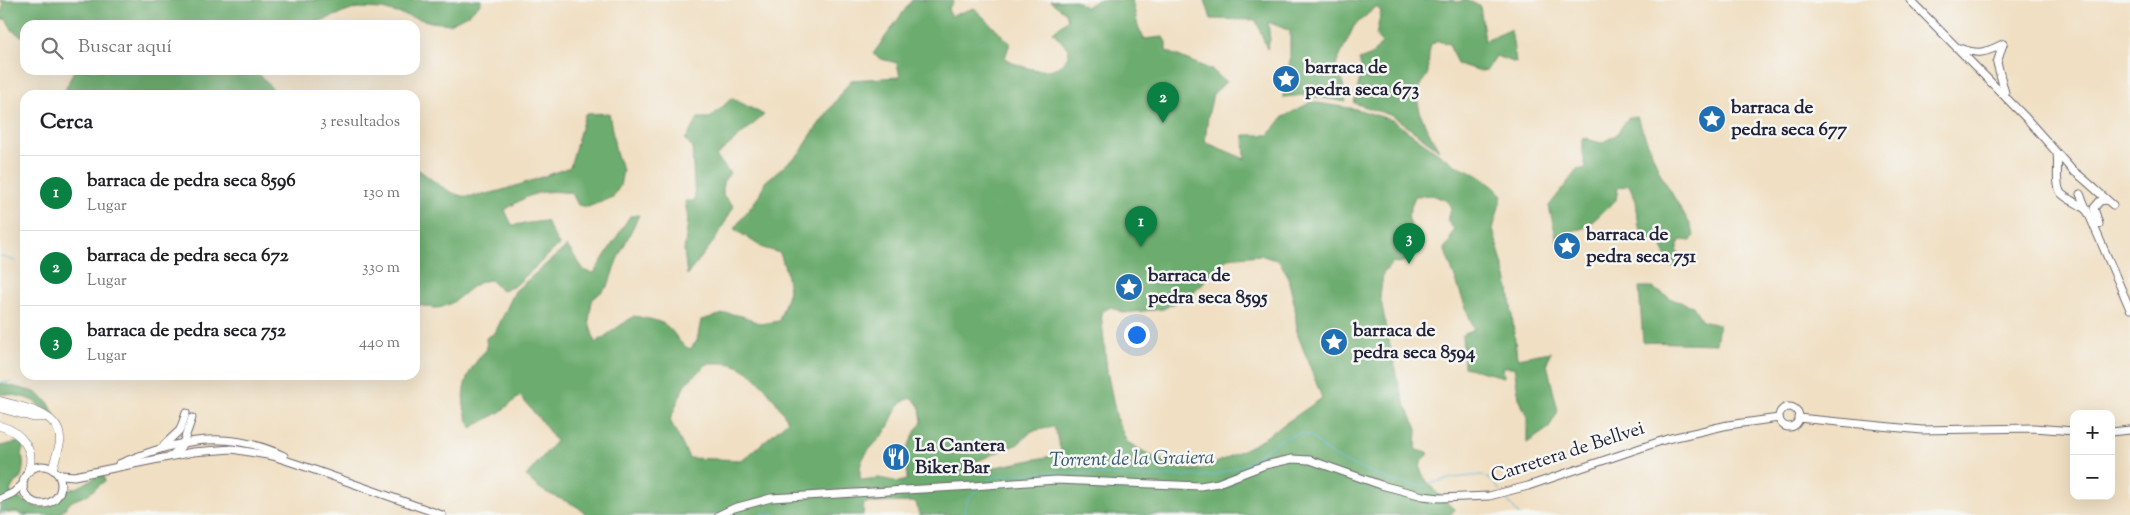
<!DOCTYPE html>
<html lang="es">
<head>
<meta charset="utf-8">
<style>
  :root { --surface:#fff; --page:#f2f2f2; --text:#202124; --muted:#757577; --line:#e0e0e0; --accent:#0b8043 }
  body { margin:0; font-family:"Sorts Mill Goudy",serif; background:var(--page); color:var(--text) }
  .controls { position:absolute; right:15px; bottom:15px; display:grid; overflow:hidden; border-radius:10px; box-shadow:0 5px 20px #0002 }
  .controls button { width:45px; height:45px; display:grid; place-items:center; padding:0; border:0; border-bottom:1px solid var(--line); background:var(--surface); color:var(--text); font:25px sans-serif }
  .you { position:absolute; left:1136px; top:334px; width:18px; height:18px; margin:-12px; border:4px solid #fff; border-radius:50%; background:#1a73e8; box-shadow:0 0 0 8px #1a73e833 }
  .badge { display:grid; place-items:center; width:32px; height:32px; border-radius:50%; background:var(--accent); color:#fff; font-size:16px; font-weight:700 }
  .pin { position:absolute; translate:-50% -41px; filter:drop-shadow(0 1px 2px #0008) }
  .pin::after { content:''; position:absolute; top:26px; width:18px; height:15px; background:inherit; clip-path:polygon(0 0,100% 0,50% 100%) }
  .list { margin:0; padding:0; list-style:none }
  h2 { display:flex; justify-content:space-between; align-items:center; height:65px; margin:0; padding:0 20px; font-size:21px }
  h2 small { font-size:16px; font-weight:400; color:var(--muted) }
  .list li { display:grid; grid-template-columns:32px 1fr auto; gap:15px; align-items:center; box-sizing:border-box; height:75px; padding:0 20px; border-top:1px solid var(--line) }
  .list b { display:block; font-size:19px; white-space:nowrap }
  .list p { margin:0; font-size:16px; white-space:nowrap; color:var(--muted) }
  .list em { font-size:16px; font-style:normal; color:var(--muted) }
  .icon { flex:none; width:28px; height:28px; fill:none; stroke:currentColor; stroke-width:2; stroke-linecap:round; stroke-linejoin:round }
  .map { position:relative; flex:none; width:2130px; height:515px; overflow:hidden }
  .search { position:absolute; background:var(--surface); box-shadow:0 5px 20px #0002; left:20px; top:20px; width:400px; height:55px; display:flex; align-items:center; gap:12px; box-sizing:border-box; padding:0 18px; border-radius:15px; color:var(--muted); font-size:19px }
  .panel { position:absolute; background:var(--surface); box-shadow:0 5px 20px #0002; left:20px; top:90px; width:400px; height:290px; border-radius:15px }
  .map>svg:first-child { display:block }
</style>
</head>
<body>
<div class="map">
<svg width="2130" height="515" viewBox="0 0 2130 515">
  <rect width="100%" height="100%" fill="#f6f6f2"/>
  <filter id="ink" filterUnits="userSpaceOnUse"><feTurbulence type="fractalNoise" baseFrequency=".02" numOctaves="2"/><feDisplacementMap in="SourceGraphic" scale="10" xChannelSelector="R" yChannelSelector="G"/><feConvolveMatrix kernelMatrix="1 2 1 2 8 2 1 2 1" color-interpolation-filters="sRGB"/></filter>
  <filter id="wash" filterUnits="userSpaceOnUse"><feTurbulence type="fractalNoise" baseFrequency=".0096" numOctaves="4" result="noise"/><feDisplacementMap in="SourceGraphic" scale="20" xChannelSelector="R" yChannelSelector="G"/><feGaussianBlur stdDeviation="1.12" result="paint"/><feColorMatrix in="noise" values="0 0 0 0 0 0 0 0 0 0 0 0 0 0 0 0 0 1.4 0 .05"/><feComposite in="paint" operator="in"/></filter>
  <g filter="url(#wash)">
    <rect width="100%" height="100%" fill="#f0dfc2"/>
    <!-- forest -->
    <g fill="#6cac6e" stroke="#476754" fill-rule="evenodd">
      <path d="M0 0H481V3L469 14 450 24 431 22 382 9 357 8 309 25H72L71 23 64 25H25V35L21 36 13 31 6 19 0 20V11H2L4 3 0 2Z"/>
      <path d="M912 0H952L954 2 948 9 951 16 974 8 1010 43 1005 58C1023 70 1064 81 1069 50L1053 32 1068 19 1065 12 1050 1 1076 0 1085 7 1098 0H1132L1138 26 1144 39 1163 37 1166 42V51L1212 70 1226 82 1213 94 1208 116 1205 142 1245 159 1244 135H1269L1283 117 1311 102 1356 109 1392 120 1455 165C1474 171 1489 181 1502 195L1493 229 1509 289 1517 358 1550 352 1547 364 1558 411 1549 428 1527 443V417L1519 398 1514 367H1503L1504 377 1464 367 1462 335 1474 330 1444 248 1449 243 1454 229 1447 221 1451 208 1446 200 1431 195 1415 196 1408 216 1418 250C1411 256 1403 266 1393 262L1383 274 1380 296 1396 374 1404 402 1417 429 1416 450 1429 453C1427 456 1423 459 1421 463 1416 477 1446 501 1455 510L1450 515H919L916 502 864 503 863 515H586C577 503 565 502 552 495 542 491 533 484 526 476L556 441 542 422 520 396 500 412 471 428C456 396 464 373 487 349L486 338 495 333 515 291 567 246 585 271 594 273 630 216 639 215 617 260 608 286 592 300 589 321 595 343 634 316C644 318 661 320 668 327 678 336 677 343 690 349L697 341 701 320 727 313 742 316 761 324 779 321 789 291 786 271 780 253 763 248 734 229 759 196 765 182 801 152 811 135 851 80 900 77 897 63 881 59 873 54ZM1260 255 1279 261 1287 274 1295 307 1297 333 1322 398 1257 443 1206 468 1191 470 1155 458 1127 442 1117 420 1107 371 1101 312 1111 307 1124 313 1163 309 1191 295 1228 258ZM708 363C715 363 724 362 731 364 755 369 776 401 788 421L743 460 689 458 670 420 685 384ZM911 398 914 399 920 408 922 422 916 430 906 451 907 480 899 482 879 478 861 480C855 457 874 447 885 432 893 421 894 403 911 398ZM1054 427 1062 454 970 472 975 462 1018 444 1032 431Z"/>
      <path d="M1205 0H1453L1456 2 1466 0 1480 6 1485 41 1511 29 1516 63 1496 56 1487 70 1481 71 1457 64 1449 44 1438 41 1431 45C1428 55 1429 63 1428 72 1427 78 1420 82 1419 89 1414 111 1429 131 1439 150L1393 116 1354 103 1362 69 1359 60 1372 55 1382 43 1376 36 1381 11 1376 7 1354 26 1336 65 1343 84 1346 102 1305 95 1283 97 1290 60V31L1268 22 1270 40 1267 49 1256 20 1211 19Z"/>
      <path d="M74 70H256L274 91V95H67L64 93Z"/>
      <path d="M732 98 764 115 716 156 730 173 723 182V195L734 206 715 240 687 275 684 251 688 220 685 201H695L692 147 685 140 698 118H710Z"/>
      <path d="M609 113 616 153 623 170 620 186 613 197 588 207 578 205 572 193C540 189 531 193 505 210L512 225 546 221 559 245 515 286 502 291 490 280C469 281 457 308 435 308 428 308 421 305 415 304V167C429 177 445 192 462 196 485 200 546 175 570 167L585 114Z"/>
      <path d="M1629 117H1637L1661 175 1690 224 1694 235 1691 241 1680 240 1676 251 1685 258 1678 268 1671 266 1657 237 1650 241 1639 227 1636 201 1629 185 1618 188 1616 200 1593 221 1584 228 1571 231 1558 245 1549 206 1577 170 1586 168 1583 153V138L1601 143 1616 135Z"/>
      <path d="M1639 287H1650L1674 300 1693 306 1702 321 1719 325 1716 344 1643 342Z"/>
      <path d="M0 383 35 392 48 402 55 415 52 417C47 414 45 411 40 406 31 397 12 394 0 394Z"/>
      <path d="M19 442 24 446 21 454C25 462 23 471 20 480L15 482 10 491 16 498C25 499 31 507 41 507 58 508 56 496 66 491 70 489 74 489 78 487 87 483 93 477 103 475L105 481 87 495 72 501 59 515H21L17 512 8 513 2 511 0 515V446Z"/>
    </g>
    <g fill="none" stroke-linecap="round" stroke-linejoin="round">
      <!-- stream -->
      <g stroke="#5cb9da" stroke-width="1">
        <path d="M0 256 15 261"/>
        <path d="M0 382H12"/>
        <path d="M987 482 992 478 1012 473H1086L1128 477 1213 476 1245 464 1282 439 1300 433 1311 436 1326 451 1349 464 1396 482 1420 486 1453 478 1481 475 1492 480 1500 491"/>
        <path d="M1504 496 1519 515"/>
        <path d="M3 510 4 515"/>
        <path d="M760 515 765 513 777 515"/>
        <path d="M964 515C964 503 969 496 978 489"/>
      </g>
    </g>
  </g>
  <g filter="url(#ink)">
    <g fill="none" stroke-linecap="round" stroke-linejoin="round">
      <!-- major casing -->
      <g stroke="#6a646a" stroke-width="9">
        <g id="major">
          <path d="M1910 0 2026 118 2073 171C2080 174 2104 198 2113 205"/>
          <path d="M2003 44 1997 63 2005 93"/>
          <path d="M1959 48C1979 55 1985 53 2003 44"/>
          <path d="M2057 154C2059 165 2054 189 2063 195 2070 201 2079 203 2086 210"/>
          <path d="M2080 194 2130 309"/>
          <path d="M2099 224 2094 208 2100 201 2106 200"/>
          <circle cx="1789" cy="417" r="10"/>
          <path d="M1798 418 1922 430 2034 428 2074 431"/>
          <path d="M2111 432 2130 430"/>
          <path d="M164 445 180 430 186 413"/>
          <path d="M173 454 182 446 192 418"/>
          <path d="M119 464C176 440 225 428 284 456"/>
          <circle cx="42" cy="485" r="19"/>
          <path d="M57 473 62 475 74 476 193 452 232 449 273 456 309 468 442 515"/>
          <path d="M0 499 13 493 23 484"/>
          <path d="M719 515 734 508 771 498 973 486 1056 480 1200 486 1218 483 1265 465 1292 459 1310 460 1381 485 1423 496 1440 498 1489 496 1528 486 1667 439 1728 425 1779 418"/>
        </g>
      </g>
      <!-- highway casing -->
      <g stroke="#6a646a" stroke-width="9">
        <g id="highway">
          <path d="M0 401C21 407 62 412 60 442 59 451 54 459 53 469"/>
          <path d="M0 408 32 417H44"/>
          <path d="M0 426C20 431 37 451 28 471"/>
        </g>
      </g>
      <!-- major -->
      <use href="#major" stroke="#fff" stroke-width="7"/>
      <!-- highway -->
      <use href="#highway" stroke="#fff" stroke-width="8"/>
    </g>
  </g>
  <!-- icons -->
  <defs>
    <g id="sight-disc" transform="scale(1.4375)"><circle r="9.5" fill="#1f6fb2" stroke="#f6f6f2"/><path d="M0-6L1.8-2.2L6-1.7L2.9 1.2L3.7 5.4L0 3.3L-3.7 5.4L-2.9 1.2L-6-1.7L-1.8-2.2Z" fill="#fff"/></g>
    <g id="restaurant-disc" transform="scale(1.4375)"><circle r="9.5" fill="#1f6fb2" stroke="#f6f6f2"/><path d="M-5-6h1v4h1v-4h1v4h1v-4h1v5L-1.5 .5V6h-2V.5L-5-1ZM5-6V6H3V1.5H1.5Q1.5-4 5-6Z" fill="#fff"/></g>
  </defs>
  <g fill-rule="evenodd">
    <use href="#sight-disc" x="1286" y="79"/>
    <use href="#sight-disc" x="1712" y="119"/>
    <use href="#sight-disc" x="1567" y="246"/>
    <use href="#sight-disc" x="1129" y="287"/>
    <use href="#sight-disc" x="1334" y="342"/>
    <use href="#restaurant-disc" x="896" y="457"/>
  </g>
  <g text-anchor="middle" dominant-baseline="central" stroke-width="5" stroke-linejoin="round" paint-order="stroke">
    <!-- poi labels -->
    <g font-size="19" font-weight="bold" fill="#22223b" stroke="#f6f6f2" text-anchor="start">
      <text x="1305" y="68">barraca de<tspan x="1305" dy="22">pedra seca 673</tspan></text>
      <text x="1731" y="108">barraca de<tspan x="1731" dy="22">pedra seca 677</tspan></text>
      <text x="1586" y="235">barraca de<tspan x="1586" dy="22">pedra seca 751</tspan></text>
      <text x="1148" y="276">barraca de<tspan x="1148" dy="22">pedra seca 8595</tspan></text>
      <text x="1353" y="331">barraca de<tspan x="1353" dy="22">pedra seca 8594</tspan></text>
      <text x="915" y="446">La Cantera<tspan x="915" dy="22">Biker Bar</tspan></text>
    </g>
    <!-- street labels -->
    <g font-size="19" fill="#22223b" stroke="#f6f6f2">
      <text transform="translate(1568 453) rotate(-18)">Carretera de Bellvei</text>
    </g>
    <!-- water labels -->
    <g font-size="20" font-style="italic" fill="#365773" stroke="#f6f6f2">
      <text transform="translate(1132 460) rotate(-1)">Torrent de la Graiera</text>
    </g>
  </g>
</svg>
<div class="controls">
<button>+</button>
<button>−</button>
</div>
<div class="you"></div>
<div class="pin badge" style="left:1141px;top:247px">1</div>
<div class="pin badge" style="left:1163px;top:123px">2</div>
<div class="pin badge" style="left:1409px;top:264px">3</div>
<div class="search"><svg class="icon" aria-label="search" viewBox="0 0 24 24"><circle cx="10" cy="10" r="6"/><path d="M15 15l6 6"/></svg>Buscar aquí</div>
<section class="panel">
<h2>Cerca<small>3 resultados</small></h2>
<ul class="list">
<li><span class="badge">1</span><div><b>barraca de pedra seca 8596</b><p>Lugar</p></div><em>130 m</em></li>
<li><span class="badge">2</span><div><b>barraca de pedra seca 672</b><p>Lugar</p></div><em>330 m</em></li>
<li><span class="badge">3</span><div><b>barraca de pedra seca 752</b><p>Lugar</p></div><em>440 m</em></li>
</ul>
</section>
</div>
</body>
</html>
